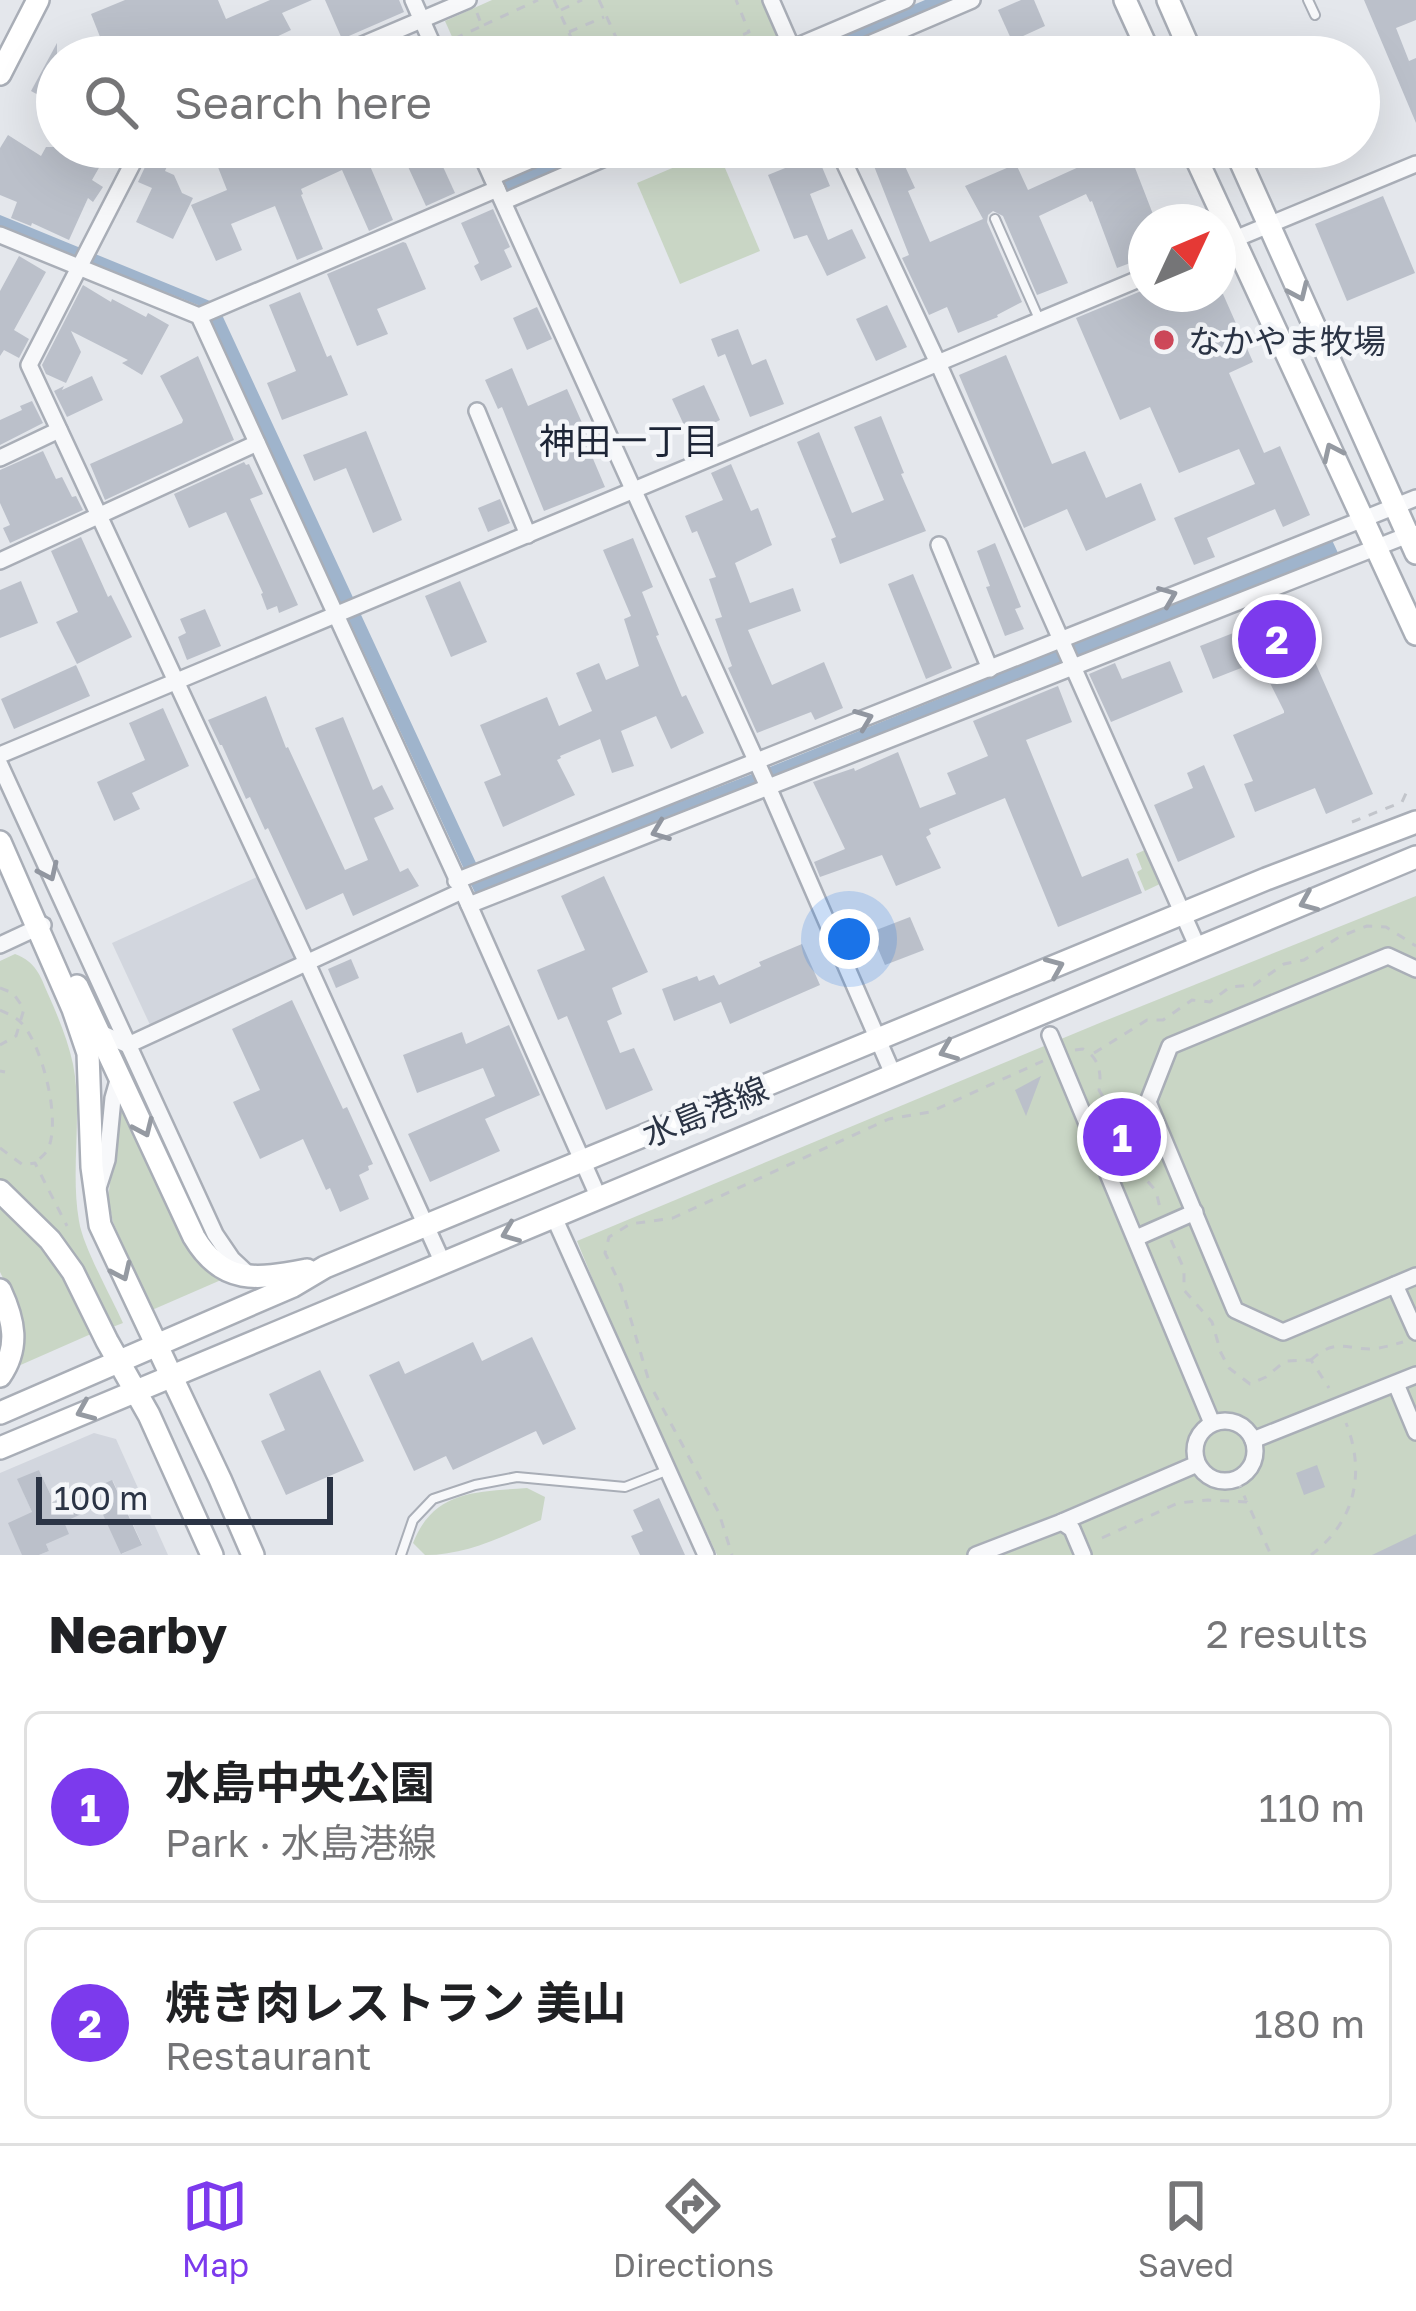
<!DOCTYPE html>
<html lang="en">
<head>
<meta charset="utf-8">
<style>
  :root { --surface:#fff; --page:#f6f6f6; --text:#202124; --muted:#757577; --line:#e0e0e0; --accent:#7c3aed }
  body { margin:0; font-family:"Golos Text","Noto Sans JP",sans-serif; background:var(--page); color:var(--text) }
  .compass { position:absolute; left:1128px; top:204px; width:108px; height:108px; border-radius:50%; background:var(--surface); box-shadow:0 12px 48px #0002; rotate:46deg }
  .scale { position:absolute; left:36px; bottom:30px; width:297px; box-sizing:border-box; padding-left:12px; border:6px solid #2b3445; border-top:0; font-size:33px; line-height:42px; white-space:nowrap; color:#2b3445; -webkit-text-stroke:9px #f4f6f9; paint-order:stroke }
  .you { position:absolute; left:849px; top:939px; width:42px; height:42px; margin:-30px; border:9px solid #fff; border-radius:50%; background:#1a73e8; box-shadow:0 0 0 18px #1a73e833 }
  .badge { display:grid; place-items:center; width:78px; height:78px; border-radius:50%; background:var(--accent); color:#fff; font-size:39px; font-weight:700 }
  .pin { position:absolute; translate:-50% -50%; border:6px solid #fff; box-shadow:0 3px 12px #0006 }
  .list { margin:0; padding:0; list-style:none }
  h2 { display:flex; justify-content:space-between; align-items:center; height:156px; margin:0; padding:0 48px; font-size:51px }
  h2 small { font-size:39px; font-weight:400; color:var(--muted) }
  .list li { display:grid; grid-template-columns:78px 1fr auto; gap:36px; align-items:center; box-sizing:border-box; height:192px; margin:0 24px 24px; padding:0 24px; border:3px solid var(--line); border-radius:18px }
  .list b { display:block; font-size:45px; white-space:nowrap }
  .list p { margin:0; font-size:39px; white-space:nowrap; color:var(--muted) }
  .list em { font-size:39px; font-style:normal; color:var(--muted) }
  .icon { flex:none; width:66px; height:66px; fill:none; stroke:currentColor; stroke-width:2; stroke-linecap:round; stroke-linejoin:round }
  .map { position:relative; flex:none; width:1416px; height:1555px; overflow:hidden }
  .search { position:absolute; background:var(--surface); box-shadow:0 12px 48px #0002; left:36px; right:36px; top:36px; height:132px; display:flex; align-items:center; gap:30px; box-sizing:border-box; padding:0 42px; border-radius:66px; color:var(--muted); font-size:45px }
  .sheet { height:588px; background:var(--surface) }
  nav { display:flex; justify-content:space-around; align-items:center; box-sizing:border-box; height:168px; border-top:3px solid var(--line); background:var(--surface); font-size:33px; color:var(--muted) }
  nav a { display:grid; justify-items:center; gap:6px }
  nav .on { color:var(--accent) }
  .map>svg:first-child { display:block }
</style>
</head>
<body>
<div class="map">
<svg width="1416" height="1555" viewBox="0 0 1416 1555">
  <rect width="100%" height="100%" fill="#e4e7ec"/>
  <!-- built -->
  <g fill="#d2d6de" fill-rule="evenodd">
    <path d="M257 877 296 961 151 1027 112 943Z"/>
    <path d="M94 1433 116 1439 168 1555H39L49 1551 46 1544 64 1522 76 1516 66 1497 54 1502 39 1470 18 1480 32 1512 22 1555H0V1473ZM113 1481 142 1544 122 1554 92 1491Z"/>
  </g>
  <!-- green -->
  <g fill="#c9d6c5">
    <path d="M492 0H763L778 35 775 47 752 57H461L445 21Z"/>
    <path d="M717 149 760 251 680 284 637 183Z"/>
    <path d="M1147 849 1162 883 1145 891 1137 872 1142 869 1136 854Z"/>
    <path d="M1416 896V1555H717L611 1324 577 1241 1102 1022Z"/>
    <path d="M15 954C36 962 40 975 48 994 58 1016 68 1041 73 1064 83 1115 70 1169 79 1221 83 1247 111 1296 123 1323L110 1328 75 1258 43 1216 0 1180V961Z"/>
    <path d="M121 1100 186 1246 207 1271 221 1280 152 1310 113 1222 108 1198Z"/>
    <path d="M0 1202 36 1235 78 1292 91 1334 16 1367 6 1284 0 1272Z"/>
    <path d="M527 1488 545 1497 541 1520C503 1536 467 1555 425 1555L413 1543C434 1490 476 1492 527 1488Z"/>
  </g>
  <!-- water -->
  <g fill="#9fb4cc">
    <path d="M925 0H951L817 57H792Z"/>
    <path d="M489 147H500L514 175 581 147H609L508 191Z"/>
    <path d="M0 215 210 301 223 317 483 878 760 771 1332 540 1338 553 475 893 211 322 198 305 0 227Z"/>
  </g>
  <!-- building -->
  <g fill="#bbc0ca">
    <path d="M125 0H218L226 19 270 0H312L282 13 291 30 253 48 257 57H108L91 14Z"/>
    <path d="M325 0H399L404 12 342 39Z"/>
    <path d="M1021 0H1034L1045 26 1012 41 998 10Z"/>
    <path d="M1364 0H1416V20L1396 28 1409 61 1416 58V123Z"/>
    <path d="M57 43V105L31 91Z"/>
    <path d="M8 135 41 156 46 147H69L100 166 92 180 103 187 93 202 88 198 69 240 32 223 31 226 11 218 17 202 0 195V148Z"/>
    <path d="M210 147H297L301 158 325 147H362L393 220 369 231 342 170 301 189 303 194 301 195 323 249 297 260 275 206 231 224 242 250 216 261 191 205 227 190Z"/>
    <path d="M399 147H434L455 193 426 206Z"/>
    <path d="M1086 147H1127L1156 222H1146V257L1117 268 1092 201 1090 202 1086 194 1039 216 1068 283 1037 295 1003 216 993 211 988 215 987 222 1022 302 997 315 998 317 958 333 947 307 929 315 902 258 909 255 872 161 897 149 915 188 908 191 930 242 983 219 965 186 1016 164 1028 190 1092 161Z"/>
    <path d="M151 154 169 162 165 171 174 175 182 193 193 198 173 239 136 222 152 188 138 182Z"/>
    <path d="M817 155 830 186 810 194 828 240 852 229 866 258 827 276 807 235 794 239 768 175Z"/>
    <path d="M1383 196 1415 273 1347 301 1315 224Z"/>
    <path d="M493 209 510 247 504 250 512 267 481 281 474 266 479 263 461 223Z"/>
    <path d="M403 242 406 243 426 289 377 309 388 334 357 346 327 274Z"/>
    <path d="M19 256 46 272 14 330 29 339 19 358 4 350 0 356V291Z"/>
    <path d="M83 285 111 302 112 299 146 317 148 313 169 325 142 375 122 363 128 360 71 331 81 352 66 383 46 374 42 365Z"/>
    <path d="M1146 289V294H1223L1253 362 1229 373 1264 453 1280 446 1310 515 1283 527 1275 509 1207 538 1215 557 1194 565 1174 518 1255 484 1239 449 1179 473 1150 407 1120 420 1076 318Z"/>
    <path d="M300 292 327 357 331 355 348 395 282 420 267 383 296 371 269 305Z"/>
    <path d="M887 305 907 347 876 361 856 319Z"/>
    <path d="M537 307 552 339 527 350 513 318Z"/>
    <path d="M738 329 752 365 766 359 784 404 750 417 725 354 718 357 711 339Z"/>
    <path d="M1006 355 1052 464 1085 451 1106 498 1141 483 1156 520 1086 551 1067 509 1024 528 959 375Z"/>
    <path d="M198 356 234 440 105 500 90 464 182 423 183 420 160 376Z"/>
    <path d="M512 368 528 406 567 389 595 452 591 454 605 487 544 511 502 407 498 409 485 380Z"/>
    <path d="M92 376 103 400 67 417 54 391 64 386 62 390Z"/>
    <path d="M704 385 720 420 689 436 672 399Z"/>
    <path d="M32 401 43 423 0 445V420L22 410 20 406Z"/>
    <path d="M881 416 904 473 901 474 926 531 840 564 831 539 836 537 797 442 819 432 852 513 884 500 854 427Z"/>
    <path d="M366 431 402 520 373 533 346 468 314 481 303 455Z"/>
    <path d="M43 451 56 479 62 477 72 497 76 496 83 510 10 543 3 528 10 525 0 503V470Z"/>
    <path d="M244 462 246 465 249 464 263 494 250 499 298 605 279 613 277 606 267 610 261 594 263 593 226 512 189 528 174 494Z"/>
    <path d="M731 464 751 511 758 508 772 545 735 563 750 603 793 588 801 611 748 630 772 685 824 662 843 708 815 720 811 712 757 733 728 668 732 666 715 619 722 617 709 579 716 577 697 531 692 533 685 516 723 500 711 473Z"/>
    <path d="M500 499 510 523 488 532 478 508Z"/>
    <path d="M81 537 108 597 111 595 132 637 77 664 56 622 78 612 51 551Z"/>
    <path d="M633 538 653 587 642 592 659 635 656 636 682 697 686 695 704 733 671 749 656 716 621 731 634 766 612 773 600 739 560 756 561 758 557 760 575 795 503 827 484 782 501 775 480 725 547 697 559 726 592 711 576 673 599 663 606 680 639 666 624 619 631 616 603 550Z"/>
    <path d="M995 543 1021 607 1015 609 1024 629 1005 636 986 587 990 586 977 551Z"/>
    <path d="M913 574 952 668 926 679 888 584Z"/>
    <path d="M21 581 38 623 0 638V590Z"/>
    <path d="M460 581 487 642 451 657 425 596Z"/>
    <path d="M1286 596 1373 794 1326 814 1315 788 1255 812 1244 784 1253 781 1233 735 1284 713V711L1259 661 1213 679 1200 646 1246 628 1240 614Z"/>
    <path d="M205 609 221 646 187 660 178 637 186 633 180 619Z"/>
    <path d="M1170 661 1183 692 1111 722 1089 674 1115 663 1122 679Z"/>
    <path d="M76 665 90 696 14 729 1 699Z"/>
    <path d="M1058 686 1072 722 1026 740 1082 877 1128 858 1142 893 1058 927 1005 798 929 829 931 834 926 837 941 868 896 886 882 855 820 877 814 862 845 849 813 782 854 768 855 771 898 752 920 808 956 794 947 773 988 756 973 721Z"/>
    <path d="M266 696 286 748 288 747 345 870 368 860 315 728 343 717 373 790 382 785 394 809 374 818 400 872 408 868 419 886 353 916 343 893 306 910 268 828 265 830 250 797 246 799 222 745H220L208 720Z"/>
    <path d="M163 708 189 766 132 793 140 809 114 821 97 782 145 760 129 723Z"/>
    <path d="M1204 765 1235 837 1178 862 1154 805 1193 788 1187 773Z"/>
    <path d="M604 876 648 972 612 988 622 1014 607 1021 620 1053 634 1048 653 1090 606 1110 567 1016 558 1020 537 970 585 950 561 896Z"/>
    <path d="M910 917 924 950 885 965 871 932Z"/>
    <path d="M802 944 820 985 730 1024 721 1002 674 1021 662 989 697 976 699 981 714 975 719 985 761 966 759 962Z"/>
    <path d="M351 959 359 978 336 988 328 969Z"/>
    <path d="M292 1000 343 1109 347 1107 373 1164 368 1166 369 1170 359 1175 369 1199 340 1212 330 1188 326 1190 303 1139 260 1159 233 1102 260 1090 232 1029Z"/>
    <path d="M509 1025 540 1095 485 1119 500 1151 430 1182 408 1134 495 1096 483 1068 417 1093 403 1055 462 1032 466 1044Z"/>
    <path d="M1041 1076 1026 1116 1015 1090Z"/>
    <path d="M532 1337 576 1429 543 1445 536 1431 453 1470 446 1456 414 1471 369 1375 399 1361 405 1374 473 1342 482 1361Z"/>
    <path d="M320 1370 364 1461 286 1495 261 1441 285 1430 269 1394Z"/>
    <path d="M1317 1465 1325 1487 1304 1495 1296 1473Z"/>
    <path d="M39 1470 54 1502 66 1496 68 1500 112 1480 142 1545 121 1554 99 1506 64 1522 69 1534 46 1544 49 1551 39 1555H22L8 1523 32 1512 17 1479Z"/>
    <path d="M659 1498 685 1555H640L631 1536 643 1531 633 1510Z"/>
    <path d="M1416 1534V1555H1372Z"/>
  </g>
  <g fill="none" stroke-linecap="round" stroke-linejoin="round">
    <!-- lane casing -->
    <g stroke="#a9aeb7" stroke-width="12">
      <g id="lane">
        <path d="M1308 0 1315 15"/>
        <path d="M995 219 1039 319"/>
        <path d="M401 1555 413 1520 433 1499 475 1485 517 1477 625 1487 666 1471"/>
      </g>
    </g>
    <!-- street casing -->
    <g stroke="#a9aeb7" stroke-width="20">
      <g id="street">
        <path d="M413 0 438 57"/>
        <path d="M771 0 792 48"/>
        <path d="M334 57 468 0"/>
        <path d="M772 57 906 0"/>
        <path d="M839 57 972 0"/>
        <path d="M141 147 29 365 307 963 442 1261"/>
        <path d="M478 147 769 789 893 1074"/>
        <path d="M837 147 938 363 1198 948"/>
        <path d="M492 177 561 147"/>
        <path d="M505 201 630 147"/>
        <path d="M0 235 199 316 469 905 598 1196"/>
        <path d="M1218 246 1416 164"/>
        <path d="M199 316 497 189"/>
        <path d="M477 411 528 535"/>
        <path d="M0 458 59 430"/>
        <path d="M939 545 990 669"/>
        <path d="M0 561 257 443"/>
        <path d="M0 755 1146 276"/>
        <path d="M0 765 215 1234 232 1259 247 1273"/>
        <path d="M456 881 1416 498"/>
        <path d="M469 905 1413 533"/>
        <path d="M0 945 43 925"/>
        <path d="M1416 969 1388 956 1170 1046 1148 1102 1235 1310 1283 1332 1416 1276"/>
        <path d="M101 1033 128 1045 462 891"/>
        <path d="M1050 1035 1212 1423"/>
        <path d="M98 1188 107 1160 113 1098 119 1077"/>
        <path d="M553 1215 706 1555"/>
        <path d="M1136 1238 1195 1212"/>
        <path d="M1395 1285 1416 1332"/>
        <path d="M1396 1384 1416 1432"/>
        <circle cx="1225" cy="1451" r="30"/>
        <path d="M1253 1440 1416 1375"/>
        <path d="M1062 1522 1072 1529 1083 1555"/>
        <path d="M976 1555 1062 1522 1197 1464"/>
      </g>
    </g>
    <!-- secondary casing -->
    <g stroke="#a9aeb7" stroke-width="26">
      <g id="secondary">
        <path d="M1125 0 1151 57"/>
        <path d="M1168 0 1193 57"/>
        <path d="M0 74 38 0"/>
        <path d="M1191 147 1416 634"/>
        <path d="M1234 147 1416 553"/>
        <path d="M0 842 73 1009 88 1053 92 1167 100 1225 220 1479 253 1555"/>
        <path d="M77 986 194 1237C223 1286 258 1279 307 1270"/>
        <path d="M0 1191 50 1240 73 1272 107 1341 149 1415 212 1555"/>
        <path d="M0 1290C14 1320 20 1347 0 1376"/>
        <path d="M0 1413 293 1286 325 1267 1266 879 1416 822"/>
        <path d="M0 1448 1416 857"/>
      </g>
    </g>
    <!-- path -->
    <g stroke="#c2c5cb" stroke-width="3" stroke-dasharray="9 9" stroke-linecap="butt">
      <path d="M554 0 580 57"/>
      <path d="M599 0 625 57"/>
      <path d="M561 10 582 0"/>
      <path d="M484 25 538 0"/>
      <path d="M569 32 604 17"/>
      <path d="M580 56 615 39"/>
      <path d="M467 57 458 37 482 26 477 13"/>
      <path d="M694 57 749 32 736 0"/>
      <path d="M1352 822 1402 802 1408 789"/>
      <path d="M0 988 13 993 24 1009 16 1036 0 1045"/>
      <path d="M0 1010C9 1014 18 1018 24 1026 43 1050 61 1120 48 1149 45 1155 40 1158 35 1163"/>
      <path d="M1075 1050 1083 1049C1099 1057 1102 1073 1099 1090L1129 1141 1130 1161 1156 1191 1160 1208"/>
      <path d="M1094 1053 1147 1020H1163L1192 1000 1210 1002 1230 987 1254 985 1284 964 1304 960 1339 937 1367 926 1386 927 1416 946"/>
      <path d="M0 1071 5 1072"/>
      <path d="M0 1148 23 1165 35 1163 67 1226"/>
      <path d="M1171 1240 1184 1269V1290L1212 1322 1221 1353 1229 1368 1250 1384 1266 1377 1285 1361 1311 1360 1329 1388"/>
      <path d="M1311 1360C1335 1338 1345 1349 1371 1349 1383 1348 1392 1345 1403 1342"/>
      <path d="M648 1378 621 1286 605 1253 609 1237 630 1224 673 1218 889 1119 930 1112 1043 1061"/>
      <path d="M654 1392 719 1513 732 1555"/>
      <path d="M1237 1479 1246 1500"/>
      <path d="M1102 1538 1178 1503 1208 1500 1247 1502 1271 1555"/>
      <path d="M1311 1555C1355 1522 1366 1473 1346 1423"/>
    </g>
    <!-- lane -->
    <use href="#lane" stroke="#f7f8fa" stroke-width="8"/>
    <!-- street -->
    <use href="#street" stroke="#f7f8fa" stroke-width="15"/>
    <!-- secondary -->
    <use href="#secondary" stroke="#fff" stroke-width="21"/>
  </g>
  <!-- one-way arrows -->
  <defs><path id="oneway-chevron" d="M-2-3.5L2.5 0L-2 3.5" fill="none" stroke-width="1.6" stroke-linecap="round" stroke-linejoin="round" transform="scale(3)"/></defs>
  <g stroke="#959aa2">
    <use href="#oneway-chevron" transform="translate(1299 292) rotate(66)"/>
    <use href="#oneway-chevron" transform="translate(1332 452) rotate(-115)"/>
    <use href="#oneway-chevron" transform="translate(1308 902) rotate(157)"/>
    <use href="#oneway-chevron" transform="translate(1055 967) rotate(-23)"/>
    <use href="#oneway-chevron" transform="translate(948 1051) rotate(158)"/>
    <use href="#oneway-chevron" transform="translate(144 1128) rotate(66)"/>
    <use href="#oneway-chevron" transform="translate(510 1233) rotate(158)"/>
    <use href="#oneway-chevron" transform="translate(122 1272) rotate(65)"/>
    <use href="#oneway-chevron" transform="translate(85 1411) rotate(157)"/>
  </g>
  <g stroke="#9196a0">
    <use href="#oneway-chevron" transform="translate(1168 596) rotate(-22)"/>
    <use href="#oneway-chevron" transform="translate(864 719) rotate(-21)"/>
    <use href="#oneway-chevron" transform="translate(660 831) rotate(159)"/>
    <use href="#oneway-chevron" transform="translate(49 872) rotate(65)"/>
  </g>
  <!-- markers -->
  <circle fill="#d1495b" stroke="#f4f6f9" stroke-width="4.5" cx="1164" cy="340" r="12"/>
  <g text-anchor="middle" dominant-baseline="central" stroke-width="9" stroke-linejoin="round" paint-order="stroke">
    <!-- poi labels -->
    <g font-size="33" fill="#2b3445" stroke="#f4f6f9" text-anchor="start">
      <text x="1188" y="340">なかやま牧場</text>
    </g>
    <!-- street labels -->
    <g font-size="33" fill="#2b3445" stroke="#f4f6f9">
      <text transform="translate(705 1111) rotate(-22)">水島港線</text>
    </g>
    <!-- neighbourhood labels -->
    <g font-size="36" fill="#1d2536" stroke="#f4f6f9">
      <text x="629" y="440">神田一丁目</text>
    </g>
  </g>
</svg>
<svg class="compass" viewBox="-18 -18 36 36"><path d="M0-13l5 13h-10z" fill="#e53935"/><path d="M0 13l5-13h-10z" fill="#757577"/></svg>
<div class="scale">100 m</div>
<div class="you"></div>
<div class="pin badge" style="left:1122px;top:1137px">1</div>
<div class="pin badge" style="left:1277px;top:639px">2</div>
<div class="search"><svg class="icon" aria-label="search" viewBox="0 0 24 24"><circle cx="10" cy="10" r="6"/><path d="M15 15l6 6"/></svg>Search here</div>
</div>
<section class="sheet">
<h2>Nearby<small>2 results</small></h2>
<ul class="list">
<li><span class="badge">1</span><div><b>水島中央公園</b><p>Park · 水島港線</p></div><em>110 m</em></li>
<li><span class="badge">2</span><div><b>焼き肉レストラン 美山</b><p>Restaurant</p></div><em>180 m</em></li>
</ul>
</section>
<nav>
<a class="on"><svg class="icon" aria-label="map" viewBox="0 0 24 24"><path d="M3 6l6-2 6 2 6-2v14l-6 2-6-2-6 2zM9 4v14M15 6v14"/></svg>Map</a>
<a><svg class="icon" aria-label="directions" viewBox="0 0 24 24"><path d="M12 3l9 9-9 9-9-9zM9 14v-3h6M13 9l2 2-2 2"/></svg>Directions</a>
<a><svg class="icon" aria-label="saved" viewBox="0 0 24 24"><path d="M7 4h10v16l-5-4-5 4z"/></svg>Saved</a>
</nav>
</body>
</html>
